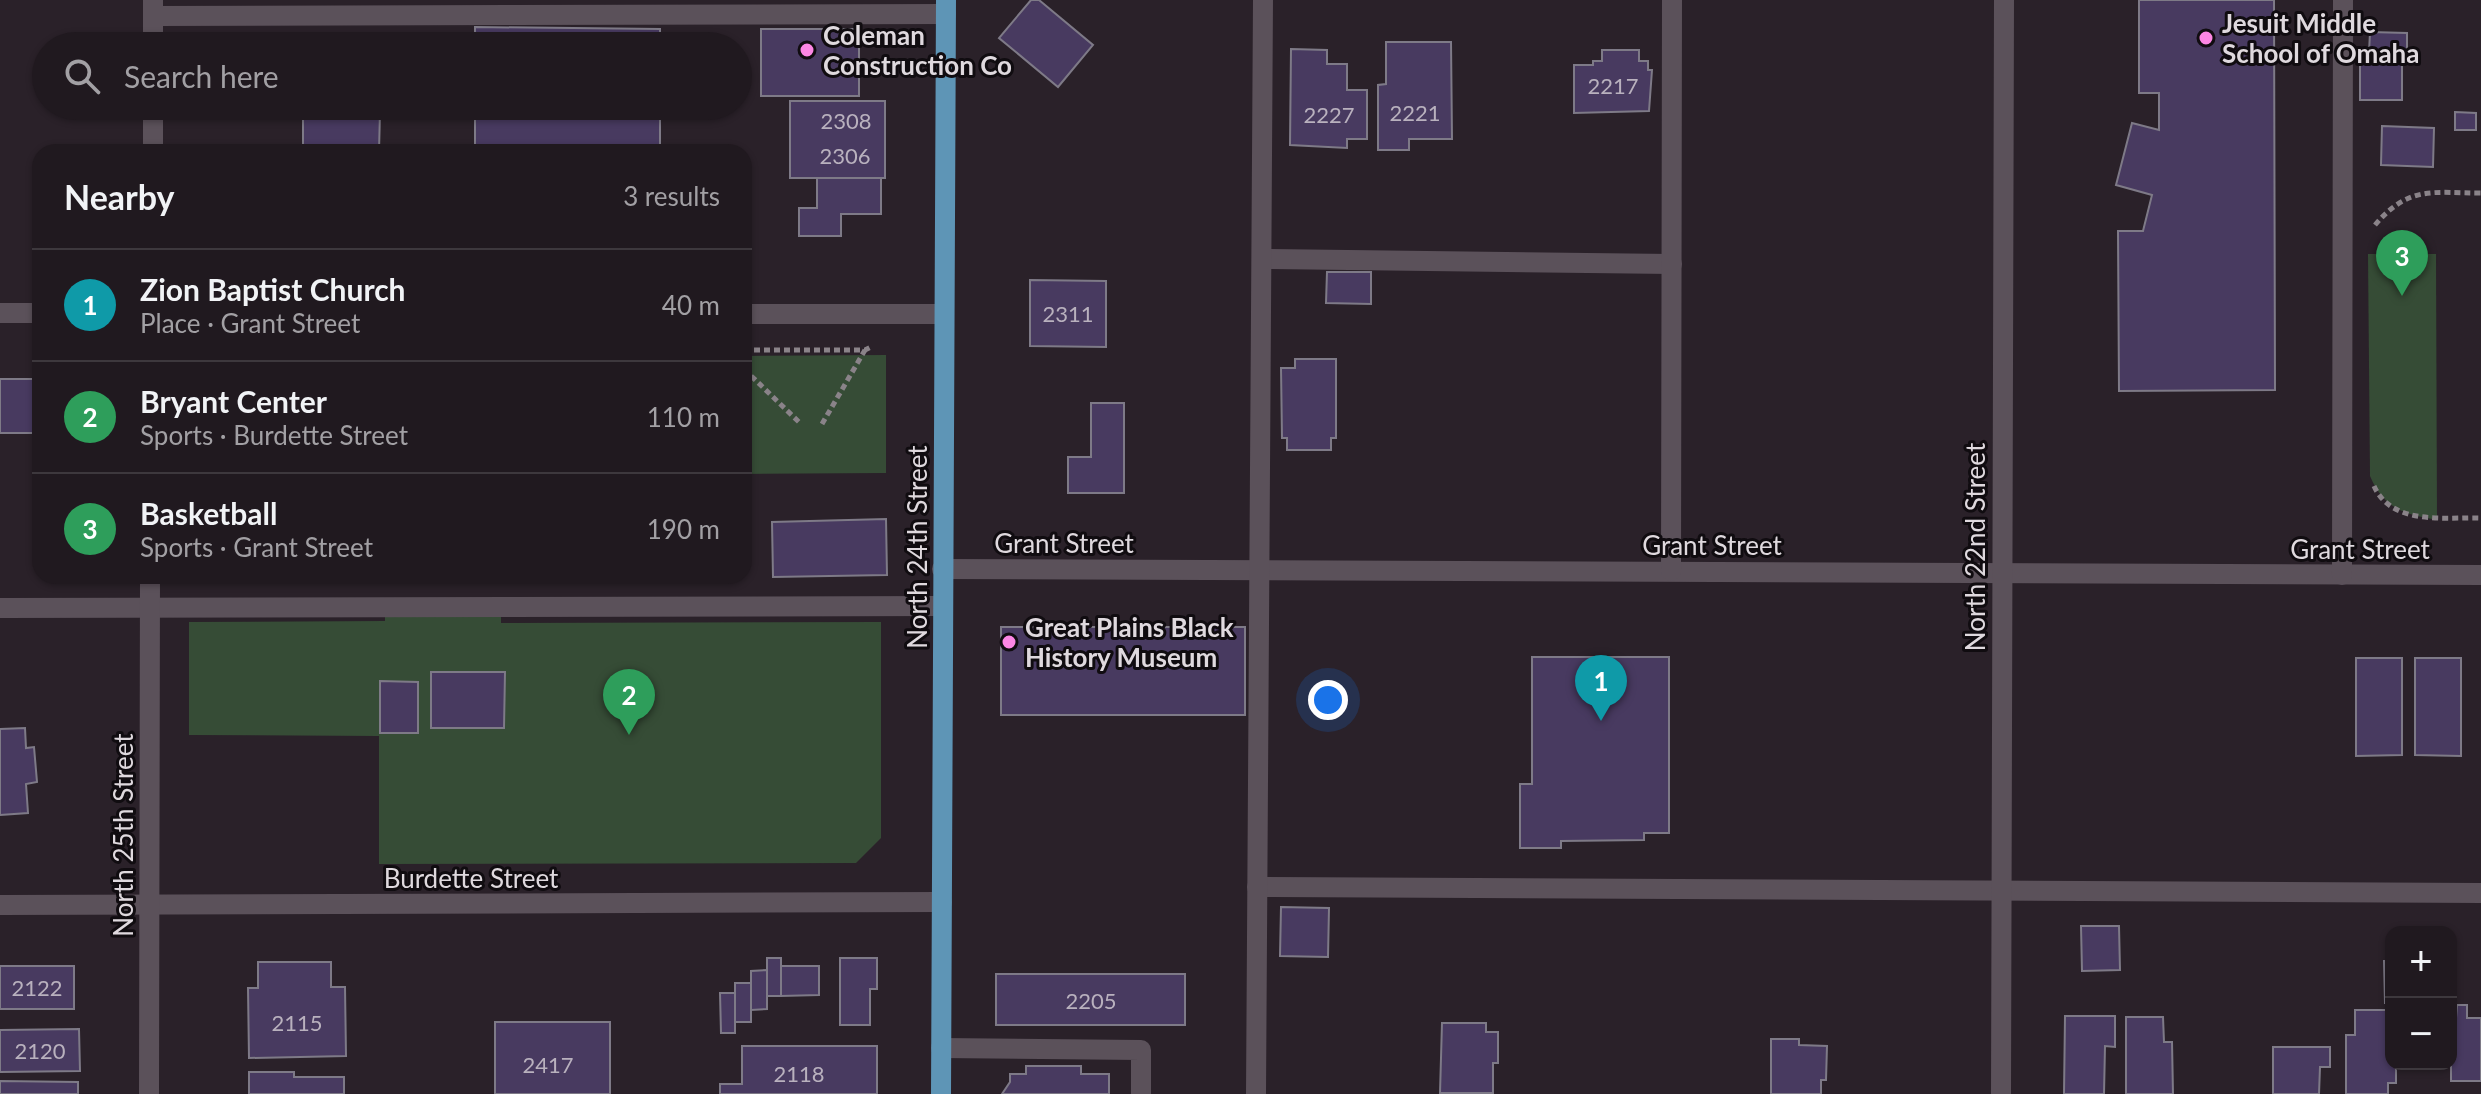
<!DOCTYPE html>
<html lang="en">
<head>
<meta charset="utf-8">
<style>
  :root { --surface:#20191f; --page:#282228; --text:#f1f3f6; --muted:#a2a0a4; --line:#3d383d; --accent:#1a73e8 }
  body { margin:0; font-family:Lato,sans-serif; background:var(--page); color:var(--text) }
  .controls { position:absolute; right:24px; bottom:24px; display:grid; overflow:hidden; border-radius:16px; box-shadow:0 2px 6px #0004 }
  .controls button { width:72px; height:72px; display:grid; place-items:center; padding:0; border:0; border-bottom:2px solid var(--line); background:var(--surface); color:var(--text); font:40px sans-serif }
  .you { position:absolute; left:1328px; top:700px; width:28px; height:28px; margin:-20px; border:6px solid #fff; border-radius:50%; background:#1a73e8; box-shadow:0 0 0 12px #1a73e833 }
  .badge { display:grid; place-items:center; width:52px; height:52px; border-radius:50%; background:var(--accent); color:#fff; font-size:26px; font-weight:700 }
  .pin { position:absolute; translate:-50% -66px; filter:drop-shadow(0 2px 4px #0008) }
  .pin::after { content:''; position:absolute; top:42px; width:28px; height:24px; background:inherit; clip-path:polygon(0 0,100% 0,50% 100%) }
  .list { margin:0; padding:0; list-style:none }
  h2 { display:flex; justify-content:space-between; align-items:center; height:104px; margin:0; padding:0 32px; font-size:34px }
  h2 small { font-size:26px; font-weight:400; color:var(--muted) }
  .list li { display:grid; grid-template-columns:52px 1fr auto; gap:24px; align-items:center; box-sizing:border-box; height:112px; padding:0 32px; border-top:2px solid var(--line) }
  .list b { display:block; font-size:30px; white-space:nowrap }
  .list p { margin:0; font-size:26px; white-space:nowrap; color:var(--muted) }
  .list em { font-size:26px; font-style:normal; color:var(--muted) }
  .icon { flex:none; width:44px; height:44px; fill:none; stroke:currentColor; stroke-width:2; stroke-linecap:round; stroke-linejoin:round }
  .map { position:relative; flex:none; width:2481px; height:1094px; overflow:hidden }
  .search { position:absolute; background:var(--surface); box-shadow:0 2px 6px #0004; left:32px; top:32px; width:720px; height:88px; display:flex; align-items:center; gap:20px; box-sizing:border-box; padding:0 28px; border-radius:44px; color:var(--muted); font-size:30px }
  .panel { position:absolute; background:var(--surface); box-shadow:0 2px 6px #0004; left:32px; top:144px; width:720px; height:440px; border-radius:24px }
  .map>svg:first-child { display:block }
</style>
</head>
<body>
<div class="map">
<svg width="2481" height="1094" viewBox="0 0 2481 1094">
  <rect width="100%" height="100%" fill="#2a2129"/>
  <!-- green -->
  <g fill="#364c36">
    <path d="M2368 254H2436L2437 520C2404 514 2384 509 2370 476Z"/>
    <path d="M886 355V473L744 474V356Z"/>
    <path d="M385 607H501V623L881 622V838L856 863 379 864V736L189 735V622L385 621Z"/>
  </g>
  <!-- building -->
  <g fill="#483a60" stroke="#7e7a87" stroke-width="2">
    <path d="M1031 0H1039L1093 45 1058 87 999 38Z"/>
    <path d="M2139 0H2274L2275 390 2119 391 2118 231H2143L2152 195 2116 185 2132 123 2159 130V93H2139Z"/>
    <path d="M475 27 660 29V46H475Z"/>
    <rect x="761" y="29" width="98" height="67"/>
    <path d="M2370 32 2407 33V53H2369Z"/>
    <path d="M304 33 397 34V46H304Z"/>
    <path d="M1386 42H1451L1452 139H1409V150H1378V85L1386 84Z"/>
    <path d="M1291 49 1327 50V64H1347V90H1367V139H1347V148L1290 145Z"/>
    <path d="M1602 50H1639V61H1648V70H1652L1649 111 1574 113V65H1593V61H1602Z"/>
    <rect x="2360" y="60" width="42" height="40"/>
    <rect x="790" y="101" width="95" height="77"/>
    <path d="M303 106H392V111H380L379 152H303Z"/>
    <rect x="475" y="106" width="185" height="46"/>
    <path d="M2455 112 2476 113V130H2455Z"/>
    <path d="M2382 126 2434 128 2433 167 2381 165Z"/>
    <path d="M817 178H881V214H841V236H799V208H817Z"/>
    <path d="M1327 272H1371V304L1326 303Z"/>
    <path d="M1030 280 1106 281V347L1030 346Z"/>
    <path d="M1295 359H1336V438H1331V450H1287V438H1282L1281 368H1295Z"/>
    <rect x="0" y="379" width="40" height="54"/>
    <path d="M1091 403H1124V493H1068V457H1091Z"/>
    <path d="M886 519 887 575 773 577 772 522Z"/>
    <rect x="1001" y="627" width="244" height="88"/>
    <path d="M1532 657H1669V833H1644V840L1561 841V848H1520V784H1532Z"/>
    <path d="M2356 658H2402V755L2356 756Z"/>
    <path d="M2415 658H2461V756L2415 755Z"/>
    <path d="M431 672H505L504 728H431Z"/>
    <path d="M380 681 418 682V733H380Z"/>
    <path d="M25 728 26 748 34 747 37 782 26 784 28 813 0 815V729Z"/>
    <path d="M1281 907 1329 908 1328 957 1280 956Z"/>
    <path d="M2081 926H2119L2120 970 2082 971Z"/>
    <rect x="767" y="958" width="14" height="38"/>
    <path d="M840 958H877V989H870V1025H840Z"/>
    <path d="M2384 961H2391V1003H2385Z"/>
    <path d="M258 962H331V987H345L346 1056 249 1058 248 988H258Z"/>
    <rect x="0" y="966" width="74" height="43"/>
    <path d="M781 966H819V995L781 996Z"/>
    <path d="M767 970V1009L751 1010V971Z"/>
    <rect x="996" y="974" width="189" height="51"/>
    <rect x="735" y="983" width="16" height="39"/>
    <path d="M720 993H735V1033H721Z"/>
    <path d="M2457 1005H2467V1018H2481V1081H2451V1018H2456Z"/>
    <path d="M2355 1010H2391V1064H2396V1083H2388V1094H2346V1035H2355Z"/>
    <path d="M2065 1016H2115V1047L2105 1046 2104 1094H2064Z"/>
    <path d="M2126 1017H2163L2164 1042H2172L2173 1094H2126Z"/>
    <rect x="495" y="1022" width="115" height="72"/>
    <path d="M1442 1023H1486V1032H1498V1063H1493V1093H1440Z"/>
    <path d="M79 1029 80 1071 0 1072V1030Z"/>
    <path d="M1771 1039H1799V1045L1827 1046 1826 1080H1821V1094H1771Z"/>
    <path d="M742 1046H877V1094H720V1084H742Z"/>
    <path d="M2273 1047H2330V1067H2320L2319 1094H2273Z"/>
    <path d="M1026 1066H1081V1074H1109V1094H1002L1010 1082V1074H1026Z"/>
    <path d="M249 1072H294V1077H344V1094H249Z"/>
    <path d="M0 1081 78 1082V1094H0Z"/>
  </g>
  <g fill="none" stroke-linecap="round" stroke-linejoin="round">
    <!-- path -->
    <g stroke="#8a8389" stroke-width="5" stroke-dasharray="6 4" stroke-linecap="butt">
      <path d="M2375 225C2409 185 2433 193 2481 193"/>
      <path d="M744 350H865L871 347"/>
      <path d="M744 369 801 424"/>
      <path d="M822 424 865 350"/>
      <path d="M2374 486C2392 526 2445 517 2481 518"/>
    </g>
    <!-- minor -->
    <g stroke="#5b515a" stroke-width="20">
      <path d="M153 16 946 14"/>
      <path d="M153 46V0"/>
      <path d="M153 152V106"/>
      <path d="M1262 259 1672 264"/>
      <path d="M0 313H40"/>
      <path d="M744 314H943"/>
      <path d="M942 569 2481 575"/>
      <path d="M1671 571 1672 0"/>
      <path d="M2342 575 2343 0"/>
      <path d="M0 608 942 606"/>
      <path d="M1257 887 2481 893"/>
      <path d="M0 905 942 902"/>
      <path d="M941 1048 1141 1050V1094"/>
      <path d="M149 1094 150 576"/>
      <path d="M1256 1094 1263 0"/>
      <path d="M2001 1094 2004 0"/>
    </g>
    <!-- major -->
    <path stroke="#5e95b6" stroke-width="20" d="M941 1094 946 0"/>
  </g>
  <!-- markers -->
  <g fill="#fc86e4" stroke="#100c10" stroke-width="3">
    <circle cx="2206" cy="38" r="8"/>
    <circle cx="807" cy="50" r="8"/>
    <circle cx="1009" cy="642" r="8"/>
  </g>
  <g text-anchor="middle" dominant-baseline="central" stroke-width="6" stroke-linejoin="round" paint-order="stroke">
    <!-- number labels -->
    <g font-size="22" fill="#b9b1be">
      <text x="1613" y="85">2217</text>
      <text x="1415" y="112">2221</text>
      <text x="1329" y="114">2227</text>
      <text x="846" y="120">2308</text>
      <text x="845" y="155">2306</text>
      <text x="1068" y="313">2311</text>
      <text x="37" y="987">2122</text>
      <text x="1091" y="1000">2205</text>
      <text x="297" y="1022">2115</text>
      <text x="40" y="1050">2120</text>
      <text x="548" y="1064">2417</text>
      <text x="799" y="1073">2118</text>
    </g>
    <!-- poi labels -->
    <g font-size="26" font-weight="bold" fill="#dfd9de" stroke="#100c10" text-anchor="start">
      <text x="2222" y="23">Jesuit Middle<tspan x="2222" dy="30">School of Omaha</tspan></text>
      <text x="823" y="35">Coleman<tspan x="823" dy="30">Construction Co</tspan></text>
      <text x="1025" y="627">Great Plains Black<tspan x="1025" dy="30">History Museum</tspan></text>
    </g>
    <!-- street labels -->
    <g font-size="26" fill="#dfd9de" stroke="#100c10">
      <text x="1064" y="543">Grant Street</text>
      <text x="1712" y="545">Grant Street</text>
      <text transform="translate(917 547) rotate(-90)">North 24th Street</text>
      <text transform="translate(1975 547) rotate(-90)">North 22nd Street</text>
      <text x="2360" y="549">Grant Street</text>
      <text transform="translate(123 835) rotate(-90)">North 25th Street</text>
      <text x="471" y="878">Burdette Street</text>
    </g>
  </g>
</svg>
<div class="controls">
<button>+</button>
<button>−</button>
</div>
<div class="you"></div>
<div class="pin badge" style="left:1601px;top:721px;background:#0f9aa8">1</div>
<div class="pin badge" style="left:629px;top:735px;background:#2e9e5b">2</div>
<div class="pin badge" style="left:2402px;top:296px;background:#2e9e5b">3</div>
<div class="search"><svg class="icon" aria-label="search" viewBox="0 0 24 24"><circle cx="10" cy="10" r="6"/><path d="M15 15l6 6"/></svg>Search here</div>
<section class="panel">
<h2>Nearby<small>3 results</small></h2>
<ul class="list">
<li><span class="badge" style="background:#0f9aa8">1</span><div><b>Zion Baptist Church</b><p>Place · Grant Street</p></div><em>40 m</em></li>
<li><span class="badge" style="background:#2e9e5b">2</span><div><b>Bryant Center</b><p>Sports · Burdette Street</p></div><em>110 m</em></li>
<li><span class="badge" style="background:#2e9e5b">3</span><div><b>Basketball</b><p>Sports · Grant Street</p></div><em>190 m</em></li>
</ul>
</section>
</div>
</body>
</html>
